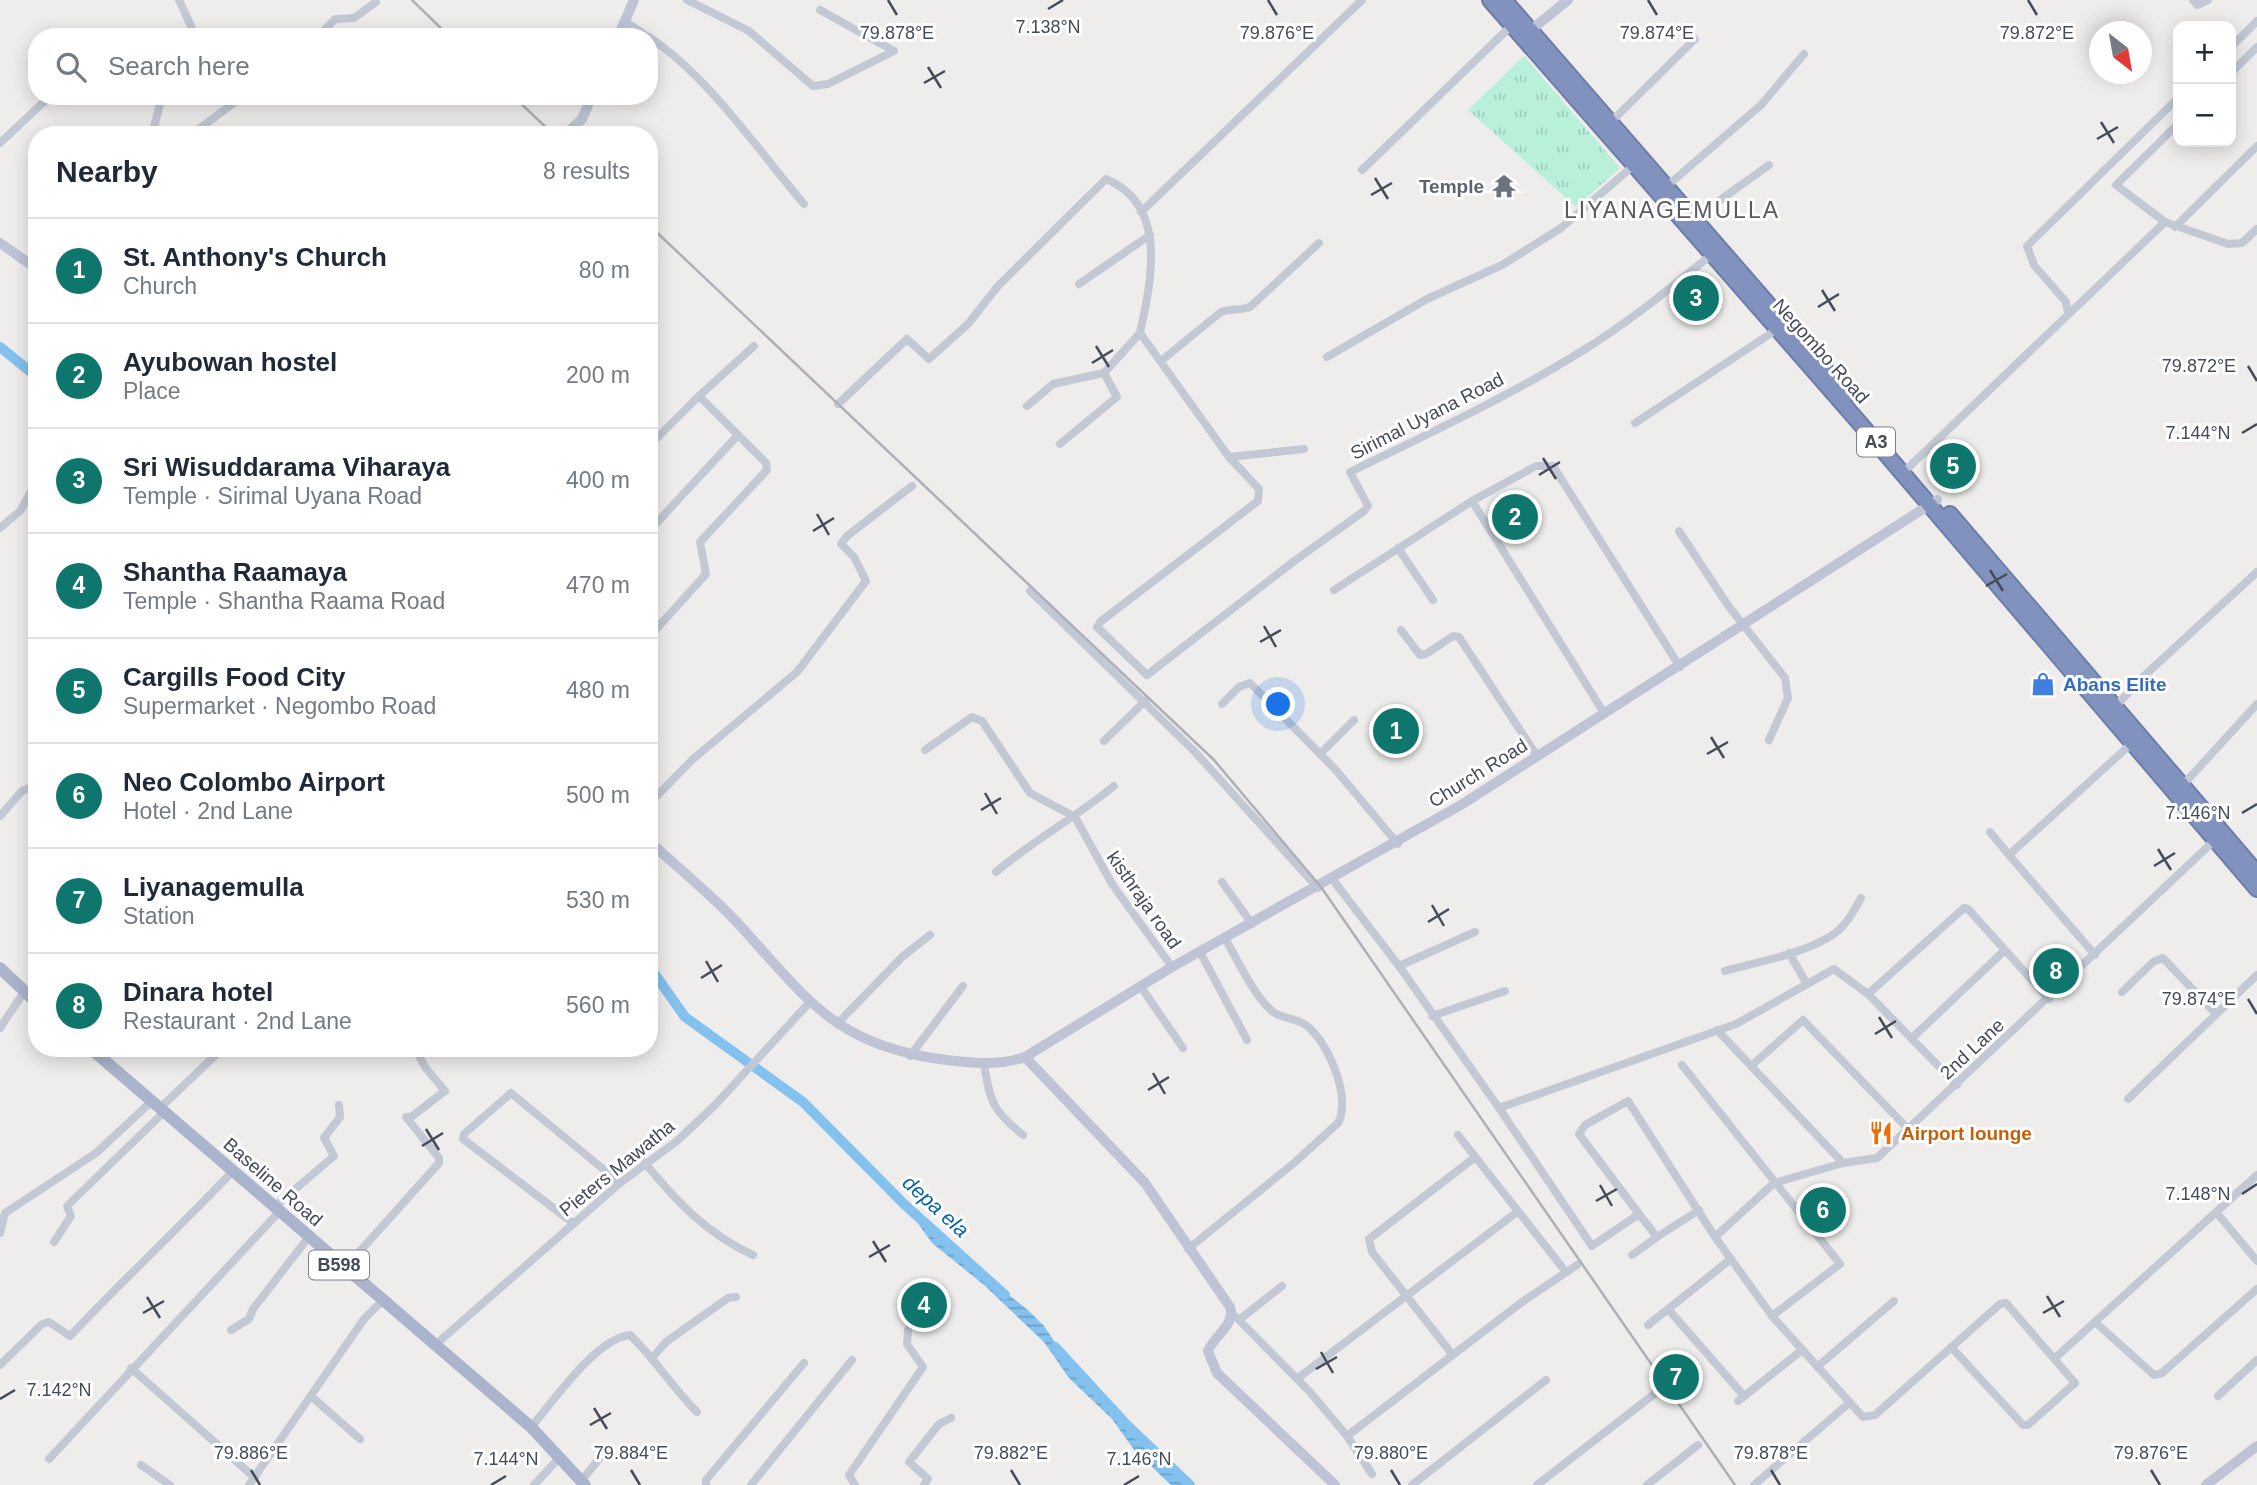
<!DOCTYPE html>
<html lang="en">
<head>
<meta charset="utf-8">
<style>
  :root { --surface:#fff; --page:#f2f2f3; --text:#1f2937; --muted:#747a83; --line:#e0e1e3; --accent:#0f766e }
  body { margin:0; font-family:Helvetica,sans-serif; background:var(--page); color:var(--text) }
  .controls { position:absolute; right:21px; top:21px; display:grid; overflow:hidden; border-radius:14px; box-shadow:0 4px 18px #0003 }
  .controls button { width:63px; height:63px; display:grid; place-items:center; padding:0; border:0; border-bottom:2px solid var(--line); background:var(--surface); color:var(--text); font:35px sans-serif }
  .compass { position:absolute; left:2089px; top:21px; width:63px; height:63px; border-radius:50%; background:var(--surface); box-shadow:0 4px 18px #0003; rotate:149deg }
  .you { position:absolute; left:1279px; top:705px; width:24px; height:24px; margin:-18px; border:5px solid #fff; border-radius:50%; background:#1a73e8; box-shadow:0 0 0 10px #1a73e833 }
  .badge { display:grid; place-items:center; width:46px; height:46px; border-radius:50%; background:var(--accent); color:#fff; font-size:23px; font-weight:700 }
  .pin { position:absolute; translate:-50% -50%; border:4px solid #fff; box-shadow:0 2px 7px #0006 }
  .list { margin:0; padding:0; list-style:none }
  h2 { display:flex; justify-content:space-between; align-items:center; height:91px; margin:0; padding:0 28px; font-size:30px }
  h2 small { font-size:23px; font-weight:400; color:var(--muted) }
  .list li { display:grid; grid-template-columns:46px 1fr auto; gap:21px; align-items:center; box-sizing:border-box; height:105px; padding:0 28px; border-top:2px solid var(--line) }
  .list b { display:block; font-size:26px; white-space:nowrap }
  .list p { margin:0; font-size:23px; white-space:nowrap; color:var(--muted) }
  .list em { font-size:23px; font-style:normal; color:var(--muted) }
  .icon { flex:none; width:38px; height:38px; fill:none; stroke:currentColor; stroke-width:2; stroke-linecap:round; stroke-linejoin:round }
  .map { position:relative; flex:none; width:2257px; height:1485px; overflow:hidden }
  .search { position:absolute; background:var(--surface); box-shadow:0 4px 18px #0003; left:28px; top:28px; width:630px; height:77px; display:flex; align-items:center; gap:18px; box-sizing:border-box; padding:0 24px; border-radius:28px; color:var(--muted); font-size:26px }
  .panel { position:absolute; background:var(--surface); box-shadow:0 4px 18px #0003; left:28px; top:126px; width:630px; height:931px; border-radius:28px }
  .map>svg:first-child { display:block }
</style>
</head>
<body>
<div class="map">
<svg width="2257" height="1485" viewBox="0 0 2257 1485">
  <defs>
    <pattern id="grass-tufts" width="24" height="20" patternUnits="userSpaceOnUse" patternTransform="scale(1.75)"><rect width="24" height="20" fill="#b8f0d9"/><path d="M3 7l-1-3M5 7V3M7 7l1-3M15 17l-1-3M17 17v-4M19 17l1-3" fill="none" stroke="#9fcfbc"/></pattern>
    <pattern id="water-rules" width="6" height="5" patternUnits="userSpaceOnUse" patternTransform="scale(1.75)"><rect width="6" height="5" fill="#83c1ee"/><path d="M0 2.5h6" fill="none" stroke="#6d9fc4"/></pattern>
  </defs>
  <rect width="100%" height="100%" fill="#efedec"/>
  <!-- grass -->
  <path fill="url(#grass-tufts)" d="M1524 56 1620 168 1576 207 1468 110Z"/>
  <!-- water -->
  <path fill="url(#water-rules)" d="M904 1204 938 1238 1029 1311 1044 1326 1076 1373 1190 1485H1171L1135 1451 1112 1419 1069 1378 1044 1342 984 1285 932 1243Z"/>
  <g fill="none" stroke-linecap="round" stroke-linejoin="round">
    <!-- canal -->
    <g stroke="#83c1ee" stroke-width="10">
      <path d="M0 347 37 377"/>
      <path d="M649 966 685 1017 803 1102 904 1204 1005 1295"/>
      <path d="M1055 1347 1125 1423 1190 1485"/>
    </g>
    <!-- highway casing -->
    <g stroke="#6d7da9" stroke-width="18">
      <g id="highway">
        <path d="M1490 0 1857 420 2257 889"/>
        <path d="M1504 0 1847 395"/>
        <path d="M1950 514 2257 873"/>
      </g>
    </g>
    <!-- street -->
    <g stroke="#c2c8d4" stroke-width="8">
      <path d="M179 0 196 37"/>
      <path d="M687 0 749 31 813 86 828 84 894 51 820 10"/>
      <path d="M2193 0 2197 5 2208 0"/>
      <path d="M625 21 648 37"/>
      <path d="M318 37 335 19 354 18 376 2"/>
      <path d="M649 37C709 77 757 149 804 204"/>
      <path d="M2231 47 2257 21"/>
      <path d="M2231 73 2257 47"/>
      <path d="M1611 122 1695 39"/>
      <path d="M2178 124 2116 185 2165 222 2228 244 2242 243 2257 229"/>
      <path d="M152 135 162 96"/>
      <path d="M191 135 243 96"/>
      <path d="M0 143 50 96"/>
      <path d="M1362 170 1512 25"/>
      <path d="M1667 186 1761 105 1804 54"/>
      <path d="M1141 212 1362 0"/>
      <path d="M1695 218 1769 165"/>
      <path d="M2175 227 2257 146"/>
      <path d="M1079 284 1150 235"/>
      <path d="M2068 313 2066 302 2034 265 2027 246 2178 98"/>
      <path d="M1327 357 1427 299 1502 265 1561 228 1633 166"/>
      <path d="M1161 361 1221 312C1232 308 1239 311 1250 307L1319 243"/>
      <path d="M699 396 754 346"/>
      <path d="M838 404 907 339 929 359 968 324 998 286 1106 179C1169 205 1151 282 1140 333L1229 457 1259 489 1258 501 1100 622 1097 627 1147 675 1293 562 1364 511 1368 506 1350 472C1428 434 1508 397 1582 351 1628 323 1669 289 1711 255"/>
      <path d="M1027 406 1053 384 1104 373"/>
      <path d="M1635 423 1776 330"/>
      <path d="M1060 444 1117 397 1104 373 1140 333"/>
      <path d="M649 446 699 396 766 463 767 470 700 542 706 574 649 637"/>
      <path d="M1229 457 1304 449"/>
      <path d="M1909 467 2165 222"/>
      <path d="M1472 501 1604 713"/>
      <path d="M0 528 20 511 37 481"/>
      <path d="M649 531 738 435"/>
      <path d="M1679 531 1727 604 1785 678 1788 698 1769 740"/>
      <path d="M1398 548 1433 600"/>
      <path d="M1334 590 1472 501 1536 466H1553L1680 667"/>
      <path d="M1030 591 1195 752 1318 888"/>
      <path d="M1401 630 1420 655 1426 654 1453 636 1459 637 1537 756"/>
      <path d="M1222 704 1239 687 1250 683 1335 769 1398 844"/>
      <path d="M2115 707 2144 676 2257 572"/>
      <path d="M1104 741 1145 701"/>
      <path d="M925 750 972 717 982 721 1030 793 1075 817 1112 884 1172 967"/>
      <path d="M1320 754 1354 720"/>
      <path d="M2182 786 2257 704"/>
      <path d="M649 804 693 759 797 672 866 581 854 557 841 544 847 536 912 486"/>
      <path d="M0 816 22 791 29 788 37 794"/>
      <path d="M1990 832 2009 855"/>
      <path d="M996 872C1034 840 1076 817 1114 786"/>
      <path d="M1333 880 1399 966 1499 1108 1736 1024 1834 969 1868 994"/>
      <path d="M1222 882 1252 924"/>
      <path d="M1200 952 1247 1040"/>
      <path d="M1789 953 1807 984"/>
      <path d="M2095 955 2009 855 2132 743"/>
      <path d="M1399 966 1475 932"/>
      <path d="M1725 971C1758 962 1813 952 1839 930 1849 921 1855 909 1861 898"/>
      <path d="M1141 987 1183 1048"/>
      <path d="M2122 992 2153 962 2163 958 2216 1014"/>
      <path d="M1432 1016 1505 991"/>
      <path d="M837 1024 902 957 930 935"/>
      <path d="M0 1028 24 992"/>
      <path d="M1717 1030 1843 1163"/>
      <path d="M1912 1038 2004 951"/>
      <path d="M910 1056 963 986"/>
      <path d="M984 1064C990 1102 993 1111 1023 1135"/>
      <path d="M1682 1065 1840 1264 1772 1316"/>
      <path d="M1751 1066 1803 1020 1909 1130"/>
      <path d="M1957 1085 1868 994 1964 908 1968 909 2049 999"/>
      <path d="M2128 1099 2257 975"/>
      <path d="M160 1108 223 1048"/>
      <path d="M1499 1108 1592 1246 1639 1214 1657 1237 1699 1210"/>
      <path d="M1458 1135 1566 1272"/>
      <path d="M645 1163C677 1202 707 1234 753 1255"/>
      <path d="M273 1208 334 1156 324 1138 340 1117 339 1105"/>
      <path d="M2216 1212 2257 1261"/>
      <path d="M1639 1214 1579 1134 1585 1125 1628 1101 1715 1237 1772 1316 1863 1417 1875 1415 2000 1304 2006 1303 2075 1383 2028 1425H2023L1952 1348"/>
      <path d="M573 1223 463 1139 464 1134 511 1093 620 1183"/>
      <path d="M0 1233 5 1213 96 1153 152 1101"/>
      <path d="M1715 1237 1774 1183 1843 1163 1877 1158 2216 839"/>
      <path d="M54 1242 71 1216 67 1206 164 1112"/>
      <path d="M1188 1249 1294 1163 1338 1123C1352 1098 1328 1042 1307 1026 1297 1018 1282 1019 1272 1011 1255 997 1236 958 1225 938"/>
      <path d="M1632 1255 1657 1237"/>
      <path d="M344 1269 439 1163V1158L406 1117H411L445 1091 425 1067 415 1048"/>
      <path d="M1668 1309 1744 1396"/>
      <path d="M1232 1313 1309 1391 1347 1436 1372 1474"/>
      <path d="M1239 1320 1282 1286"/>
      <path d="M2095 1322 2154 1375 2162 1373 2257 1289"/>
      <path d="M1648 1325 1731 1259"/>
      <path d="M231 1330 249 1319 253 1309 308 1238"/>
      <path d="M434 1346 620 1183 677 1141 715 1105 809 1003"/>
      <path d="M1452 1354 1372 1252 1369 1239 1474 1158"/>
      <path d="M653 1357 666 1342 728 1298 736 1297"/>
      <path d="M2055 1358 2257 1175"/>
      <path d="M0 1365 42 1324 49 1322 70 1336 73 1333C125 1278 180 1227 232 1172"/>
      <path d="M1817 1367 1894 1301"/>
      <path d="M131 1368 255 1478"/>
      <path d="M1298 1378 1517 1212"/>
      <path d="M2218 1396 2257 1360"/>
      <path d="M312 1397 360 1439"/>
      <path d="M1738 1401 1802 1350"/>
      <path d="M531 1427C554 1401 595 1339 630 1335 655 1359 673 1388 697 1412"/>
      <path d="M1347 1436 1522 1302 1577 1265"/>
      <path d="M49 1459 278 1213"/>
      <path d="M141 1465 170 1485"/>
      <path d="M582 1480 607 1449"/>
      <path d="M249 1485 364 1319 382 1301"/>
      <path d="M534 1485 560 1457"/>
      <path d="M706 1485V1480L804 1363"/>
      <path d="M751 1485 852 1360"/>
      <path d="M855 1485 849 1475 923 1367 907 1344 908 1330"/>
      <path d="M924 1485 928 1479 909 1462 939 1424 951 1418"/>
      <path d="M1412 1485 1546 1380"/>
      <path d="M1537 1485 1662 1388"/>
      <path d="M1647 1485 1698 1445"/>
      <path d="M1754 1485 1848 1404"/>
    </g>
    <!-- secondary -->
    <g stroke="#bec4d6" stroke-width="10">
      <path d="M1527 33 1568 0"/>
      <path d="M618 37 634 0"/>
      <path d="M565 135 582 119 592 96"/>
      <path d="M0 243 37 269"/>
      <path d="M649 841C677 867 706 890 732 917 805 995 831 1046 947 1060 974 1063 999 1066 1025 1057L1172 967 1461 805 1937 500"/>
      <path d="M1025 1057 1145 1183 1230 1307C1236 1324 1214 1336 1208 1351L1217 1373 1335 1485"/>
      <path d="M2206 1485 2257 1446"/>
    </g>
    <!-- primary -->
    <g stroke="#aab4cd" stroke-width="12">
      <path d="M0 968 37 1003"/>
      <path d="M90 1048 531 1427 585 1485"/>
    </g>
    <!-- highway -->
    <use href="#highway" stroke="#8292be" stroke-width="14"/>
    <!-- rail -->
    <g stroke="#aeb0b7" stroke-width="2.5">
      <path d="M412 0 450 37"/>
      <path d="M513 96 554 135"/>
      <path d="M649 225 1214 760 1321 887 1735 1485"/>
    </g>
  </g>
  <!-- ticks -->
  <path fill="none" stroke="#444b5a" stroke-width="2.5" d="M888 0 897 15M1268 0 1277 15M1648 0 1657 15M2028 0 2037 15M1048 9 1063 0M928 67 941 88M924 83 945 71M2101 122 2114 143M2097 139 2118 127M1375 178 1388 199M1371 195 1392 183M1822 290 1835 311M1818 307 1839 294M1096 346 1109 367M1092 363 1113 350M2248 366 2257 381M2242 433 2257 424M1543 458 1556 479M1539 475 1560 462M817 514 829 535M813 531 834 518M1990 570 2003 591M1986 586 2007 574M1264 626 1276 647M1260 642 1281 630M1711 737 1724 758M1707 754 1728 742M985 793 997 814M981 810 1001 798M2242 813 2257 804M2158 849 2171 870M2154 866 2175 853M1432 905 1444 926M1428 922 1449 909M706 961 718 982M701 978 722 965M2248 999 2257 1014M1879 1017 1892 1038M1875 1034 1896 1021M1153 1073 1165 1094M1148 1090 1169 1077M426 1129 439 1150M422 1146 443 1133M1600 1185 1612 1206M2242 1194 2257 1184M1596 1201 1617 1189M873 1241 886 1262M869 1257 890 1245M2047 1296 2060 1317M147 1297 160 1318M143 1313 164 1301M2043 1313 2064 1301M1321 1352 1333 1373M1316 1369 1337 1357M0 1399 15 1390M594 1408 607 1429M590 1425 611 1413M251 1470 260 1485M631 1470 640 1485M1011 1470 1020 1485M1391 1470 1400 1485M1771 1470 1780 1485M2151 1470 2160 1485M491 1485 506 1476M1124 1485 1139 1476"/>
  <!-- icons -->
  <defs>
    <g id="temple-bare" transform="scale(1.89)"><path d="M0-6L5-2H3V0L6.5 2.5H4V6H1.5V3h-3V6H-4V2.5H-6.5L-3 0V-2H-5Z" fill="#6b7280" stroke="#fff" stroke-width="2.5" paint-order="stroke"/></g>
    <g id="shop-bare" transform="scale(1.89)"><path d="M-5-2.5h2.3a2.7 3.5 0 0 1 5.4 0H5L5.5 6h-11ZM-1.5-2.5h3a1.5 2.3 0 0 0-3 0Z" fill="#3f7fe0" stroke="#fff" stroke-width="2.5" paint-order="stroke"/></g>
    <g id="restaurant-bare" transform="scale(1.89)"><path d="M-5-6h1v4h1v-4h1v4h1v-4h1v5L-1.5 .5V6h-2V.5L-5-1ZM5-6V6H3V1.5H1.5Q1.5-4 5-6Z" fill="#e8710a" stroke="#fff" stroke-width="2.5" paint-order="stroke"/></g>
  </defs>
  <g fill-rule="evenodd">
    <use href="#temple-bare" x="1504" y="186"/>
    <use href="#shop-bare" x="2043" y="684"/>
    <use href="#restaurant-bare" x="1881" y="1133"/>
  </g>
  <g text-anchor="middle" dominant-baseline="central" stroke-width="6" stroke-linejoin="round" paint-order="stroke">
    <!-- shield labels -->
    <g fill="#fff" stroke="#7c818c" stroke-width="2">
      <rect x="1857" y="427.5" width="38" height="29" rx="5"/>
      <rect x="309" y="1250.5" width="60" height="29" rx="5"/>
    </g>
    <g font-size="18" font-weight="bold" fill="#444b5a">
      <text x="1876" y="442">A3</text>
      <text x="339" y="1265">B598</text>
    </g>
    <!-- worship labels -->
    <g font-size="19" font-weight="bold" fill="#5b616d" stroke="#fff" text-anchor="end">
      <text x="1484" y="186">Temple</text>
    </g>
    <!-- street labels -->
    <g font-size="19" fill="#444b5a" stroke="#fff">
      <text transform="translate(1821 351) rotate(48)">Negombo Road</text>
      <text transform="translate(1427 416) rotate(-27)">Sirimal Uyana Road</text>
      <text transform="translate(1478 773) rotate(-32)">Church Road</text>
      <text transform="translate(1144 900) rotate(55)">kisthraja road</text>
      <text transform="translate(1972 1049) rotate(-43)">2nd Lane</text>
      <text transform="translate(617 1168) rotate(-39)">Pieters Mawatha</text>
      <text transform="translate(273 1182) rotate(41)">Baseline Road</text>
    </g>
    <!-- shop labels -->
    <g font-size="19" font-weight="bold" fill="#366cbe" stroke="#fff" text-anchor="start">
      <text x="2063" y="684">Abans Elite</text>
    </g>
    <!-- food labels -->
    <g font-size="19" font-weight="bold" fill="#c56008" stroke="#fff" text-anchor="start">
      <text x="1901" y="1133">Airport lounge</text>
    </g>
    <!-- water labels -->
    <g font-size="21" font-style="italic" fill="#0764aa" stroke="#fff">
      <text transform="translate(936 1206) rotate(42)">depa ela</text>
    </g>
    <!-- quarter labels -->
    <g font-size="23" letter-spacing="2" fill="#595b61" stroke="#fff">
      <text x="1672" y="210">LIYANAGEMULLA</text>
    </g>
  </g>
  <g font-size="18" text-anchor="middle" fill="#444b5a" stroke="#fff" stroke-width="6" stroke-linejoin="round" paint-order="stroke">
    <text x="1048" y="33">7.138°N</text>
    <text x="897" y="39">79.878°E</text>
    <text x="1277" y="39">79.876°E</text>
    <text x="1657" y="39">79.874°E</text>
    <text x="2037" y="39">79.872°E</text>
    <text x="2199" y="372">79.872°E</text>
    <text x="2198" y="439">7.144°N</text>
    <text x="2198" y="819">7.146°N</text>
    <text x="2199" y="1005">79.874°E</text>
    <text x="2198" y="1200">7.148°N</text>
    <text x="59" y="1396">7.142°N</text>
    <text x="251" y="1459">79.886°E</text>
    <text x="631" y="1459">79.884°E</text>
    <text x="1011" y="1459">79.882°E</text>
    <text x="1391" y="1459">79.880°E</text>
    <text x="1771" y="1459">79.878°E</text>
    <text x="2151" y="1459">79.876°E</text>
    <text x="506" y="1465">7.144°N</text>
    <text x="1139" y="1465">7.146°N</text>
  </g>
</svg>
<div class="controls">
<button>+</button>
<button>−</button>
</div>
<svg class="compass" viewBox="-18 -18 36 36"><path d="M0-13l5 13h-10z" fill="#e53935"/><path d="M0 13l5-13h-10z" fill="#747a83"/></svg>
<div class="you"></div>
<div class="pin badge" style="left:1396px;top:731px">1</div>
<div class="pin badge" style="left:1515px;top:517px">2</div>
<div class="pin badge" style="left:1696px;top:298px">3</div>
<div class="pin badge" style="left:924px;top:1305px">4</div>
<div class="pin badge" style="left:1953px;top:466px">5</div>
<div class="pin badge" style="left:1823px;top:1210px">6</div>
<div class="pin badge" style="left:1676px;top:1377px">7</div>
<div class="pin badge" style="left:2056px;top:971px">8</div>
<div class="search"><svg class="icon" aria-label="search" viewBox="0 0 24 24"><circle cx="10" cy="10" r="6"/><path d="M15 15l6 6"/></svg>Search here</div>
<section class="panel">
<h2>Nearby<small>8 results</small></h2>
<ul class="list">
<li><span class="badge">1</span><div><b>St. Anthony's Church</b><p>Church</p></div><em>80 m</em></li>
<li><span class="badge">2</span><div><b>Ayubowan hostel</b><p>Place</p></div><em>200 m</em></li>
<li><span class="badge">3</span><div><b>Sri Wisuddarama Viharaya</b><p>Temple · Sirimal Uyana Road</p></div><em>400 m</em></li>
<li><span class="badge">4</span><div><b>Shantha Raamaya</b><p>Temple · Shantha Raama Road</p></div><em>470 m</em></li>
<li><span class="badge">5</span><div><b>Cargills Food City</b><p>Supermarket · Negombo Road</p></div><em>480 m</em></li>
<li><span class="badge">6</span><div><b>Neo Colombo Airport</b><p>Hotel · 2nd Lane</p></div><em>500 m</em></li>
<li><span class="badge">7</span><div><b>Liyanagemulla</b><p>Station</p></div><em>530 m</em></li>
<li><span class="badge">8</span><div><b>Dinara hotel</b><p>Restaurant · 2nd Lane</p></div><em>560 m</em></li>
</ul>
</section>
</div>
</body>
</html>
